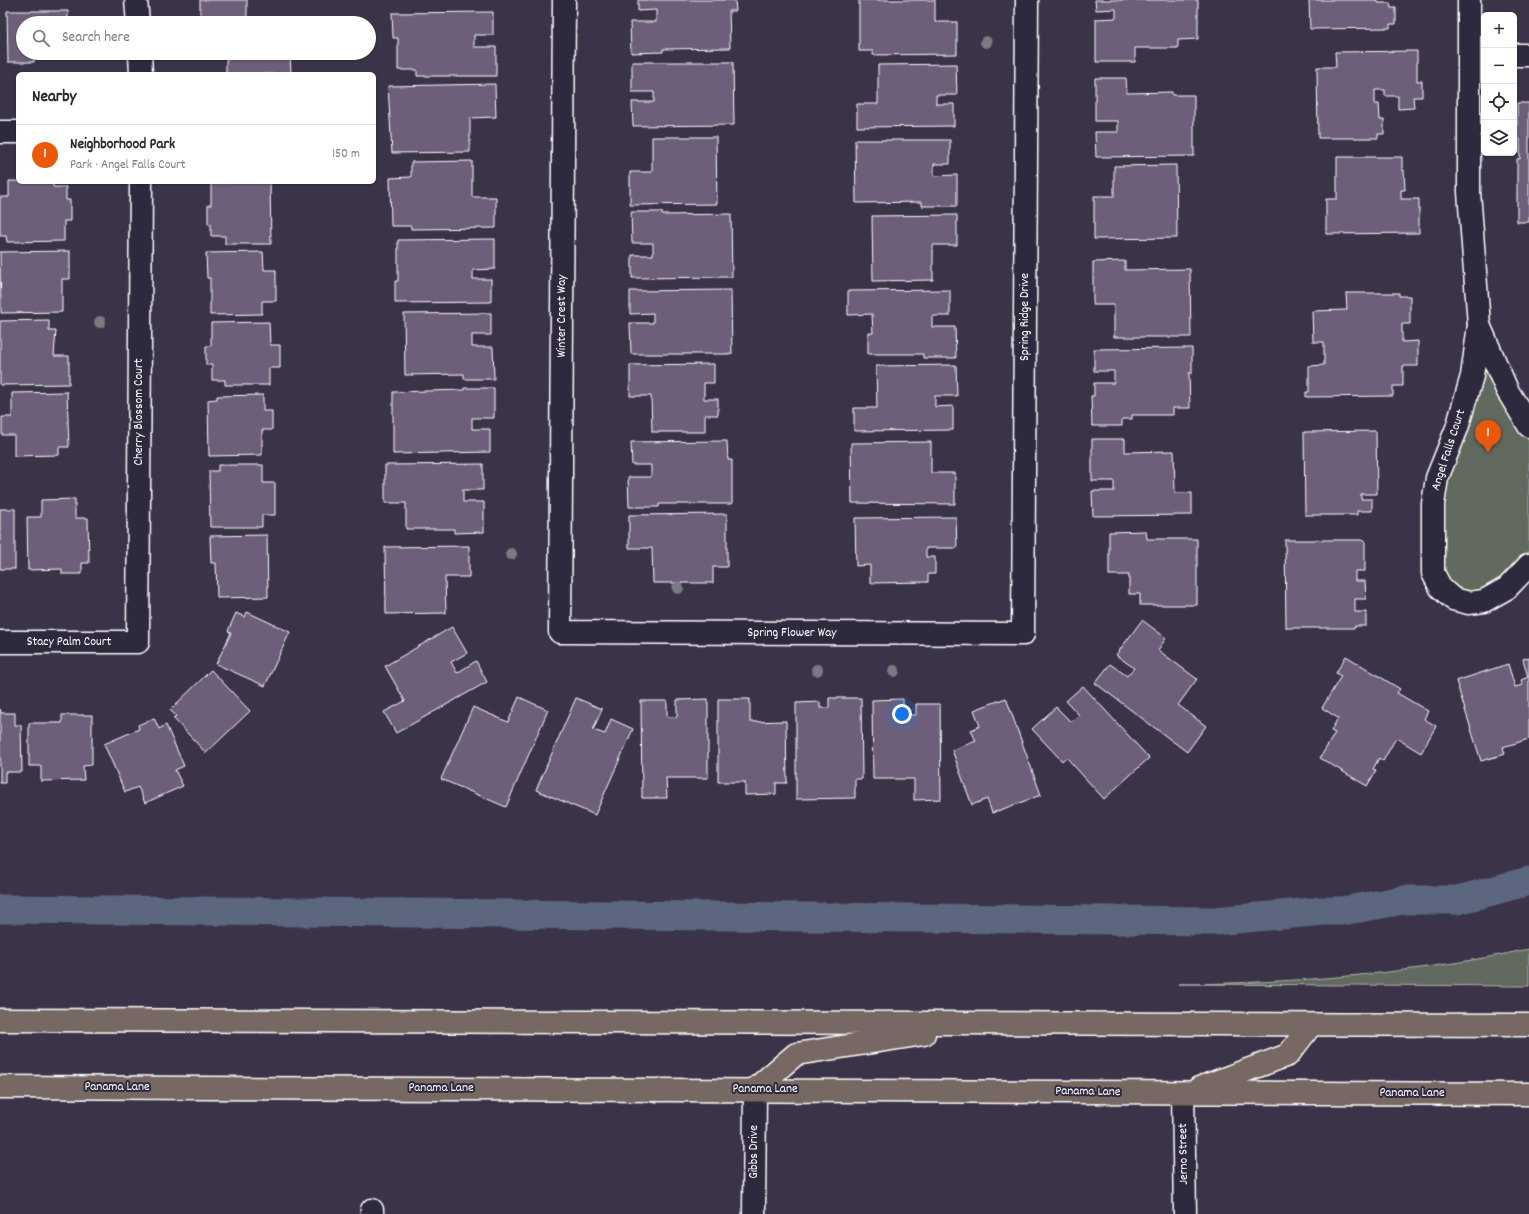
<!DOCTYPE html>
<html lang="en">
<head>
<meta charset="utf-8">
<style>
  :root { --surface:#fff; --page:#f7f7f7; --text:#2b2b33; --muted:#7c7c81; --line:#e1e1e2; --accent:#ea580c }
  body { margin:0; font-family:Dekko,sans-serif; background:var(--page); color:var(--text) }
  .controls { position:absolute; right:12px; top:12px; display:grid; overflow:hidden; border-radius:6px; box-shadow:0 1px 3px #0004 }
  .controls button { width:36px; height:36px; display:grid; place-items:center; padding:0; border:0; border-bottom:1px solid var(--line); background:var(--surface); color:var(--text); font:20px sans-serif }
  .you { position:absolute; left:902px; top:714px; width:14px; height:14px; margin:-10px; border:3px solid #fff; border-radius:50%; background:#1a73e8; box-shadow:0 0 0 6px #1a73e833 }
  .badge { display:grid; place-items:center; width:26px; height:26px; border-radius:50%; background:var(--accent); color:#fff; font-size:13px; font-weight:700 }
  .pin { position:absolute; translate:-50% -33px; filter:drop-shadow(0 1px 2px #0008) }
  .pin::after { content:''; position:absolute; top:21px; width:14px; height:12px; background:inherit; clip-path:polygon(0 0,100% 0,50% 100%) }
  .list { margin:0; padding:0; list-style:none }
  h2 { display:flex; justify-content:space-between; align-items:center; height:52px; margin:0; padding:0 16px; font-size:17px }
  h2 small { font-size:13px; font-weight:400; color:var(--muted) }
  .list li { display:grid; grid-template-columns:26px 1fr auto; gap:12px; align-items:center; box-sizing:border-box; height:60px; padding:0 16px; border-top:1px solid var(--line) }
  .list b { display:block; font-size:15px; white-space:nowrap }
  .list p { margin:0; font-size:13px; white-space:nowrap; color:var(--muted) }
  .list em { font-size:13px; font-style:normal; color:var(--muted) }
  .icon { flex:none; width:22px; height:22px; fill:none; stroke:currentColor; stroke-width:2; stroke-linecap:round; stroke-linejoin:round }
  .map { position:relative; flex:none; width:1529px; height:1214px; overflow:hidden }
  .search { position:absolute; background:var(--surface); box-shadow:0 1px 3px #0004; left:16px; top:16px; width:360px; height:44px; display:flex; align-items:center; gap:10px; box-sizing:border-box; padding:0 14px; border-radius:22px; color:var(--muted); font-size:15px }
  .panel { position:absolute; background:var(--surface); box-shadow:0 1px 3px #0004; left:16px; top:72px; width:360px; height:112px; border-radius:6px }
  .map>svg:first-child { display:block }
</style>
</head>
<body>
<div class="map">
<svg width="1529" height="1214" viewBox="0 0 1529 1214">
  <rect width="100%" height="100%" fill="#3b3449"/>
  <filter id="ink" filterUnits="userSpaceOnUse"><feTurbulence type="fractalNoise" baseFrequency=".025" numOctaves="2"/><feDisplacementMap in="SourceGraphic" scale="8" xChannelSelector="R" yChannelSelector="G"/><feConvolveMatrix kernelMatrix="1 2 1 2 8 2 1 2 1" color-interpolation-filters="sRGB"/></filter>
  <g filter="url(#ink)">
    <!-- green -->
    <g fill="#626a5e" stroke="#b0b4ae">
      <path d="M1479 325 1529 426V565L1484 601 1441 588 1433 504Z"/>
      <path d="M1529 949V986L1178 984C1296 983 1413 974 1529 949Z"/>
    </g>
    <g fill="none" stroke-linecap="round" stroke-linejoin="round">
      <!-- canal -->
      <path stroke="#5c667f" stroke-width="29" d="M0 909 1214 921 1324 911H1342L1404 900H1458L1529 881"/>
    </g>
    <!-- building -->
    <g fill="#6d5e7a" stroke="#fff">
      <path d="M200 0H247V17L200 18Z"/>
      <path d="M638 0H735L736 11H729L730 48 663 49V52L631 53 630 22H656V10L638 11Z"/>
      <path d="M859 0H935V22H957V54L873 55V51H859Z"/>
      <path d="M1095 0H1198V39L1178 40V48H1135V62H1096V19L1116 18V9L1096 10Z"/>
      <path d="M1309 0H1378V3H1390L1391 8H1396V24H1390V28L1310 29Z"/>
      <path d="M7 11H68V23H23V53L68 54 34 55V62H8Z"/>
      <path d="M493 12V35H474V47H496V76H417V70H398V38H393L392 13Z"/>
      <path d="M1417 51V81H1422V97H1413L1414 108 1398 109V96H1385V90H1375V104H1379L1380 120H1384V134H1378V138H1318L1317 67H1336L1335 52Z"/>
      <path d="M229 53H290L291 74H226V59H229Z"/>
      <path d="M632 62H733L734 125 633 126 632 102H654V92H632Z"/>
      <path d="M956 64 957 95H936V104H954V126L857 127V104H878V65Z"/>
      <path d="M1095 78H1126L1127 93 1172 92V95H1194V156L1096 157 1095 132H1118V121H1095Z"/>
      <path d="M495 84 496 117 470 118V152L392 153 388 86Z"/>
      <path d="M1517 103H1529V222H1517V159H1520V139H1517Z"/>
      <path d="M652 137H716L717 204 630 205V172H652Z"/>
      <path d="M855 140H950V164H934V176L957 175V206H922V202L856 203Z"/>
      <path d="M1337 157H1402V170H1404L1405 190H1401V199H1419V233L1326 234V199H1337Z"/>
      <path d="M472 161V197H496V228L411 229V226H391L390 178 411 177V162Z"/>
      <path d="M1176 165 1177 238 1094 239V196H1114V166Z"/>
      <path d="M9 181 53 182V187H66V200H70V221H64V241L7 242 6 236H0V197H9Z"/>
      <path d="M270 182 271 244H225V236H211V224H208V205H211V183Z"/>
      <path d="M631 212H662V215L731 214 732 277 632 278V255H653V243H632Z"/>
      <path d="M957 215V245H933V280L873 281 872 216Z"/>
      <path d="M495 239V269L473 270V279H491V302L395 303V281H398V240Z"/>
      <path d="M70 251V279H62V312L1 313 0 252Z"/>
      <path d="M263 252 264 270H276V301H262V314L210 315V278H207L206 253Z"/>
      <path d="M1125 261V270L1190 269 1191 337H1114V305H1093V262Z"/>
      <path d="M731 290 732 354H631L630 323H653V313L630 314V291Z"/>
      <path d="M950 290V316H932V327H955L956 358H923V354H868V333H873L872 314 848 315V291Z"/>
      <path d="M1346 293H1399V296H1410V324H1402V342L1418 341V366H1403V386H1393V396L1306 397V392H1309V366L1324 365V342H1313L1312 311 1347 310Z"/>
      <path d="M491 313V335H472V347H493L494 379H464V374L405 375 404 314Z"/>
      <path d="M49 320V331H56L54 356H69V384L0 385V321Z"/>
      <path d="M269 322 270 345H280V368H269V385H225V380H212V365H206V346H211V323Z"/>
      <path d="M1192 348V373H1189L1190 408H1173V415H1132V419H1122V426H1092L1091 396H1094V383H1114V371H1094V349Z"/>
      <path d="M714 364V383H704V399H718V415H705V432H652L651 396H630V365Z"/>
      <path d="M956 365 957 396H935V407L953 406V430L854 431V408H877L876 366Z"/>
      <path d="M464 388H494V418H472V429H490V452L393 454V392L464 390Z"/>
      <path d="M67 392 69 447H59V455L14 456V435H2V417H12V393Z"/>
      <path d="M263 395V411H272V430H262V455L209 456 208 400 217 399V396Z"/>
      <path d="M1376 431 1377 494H1361V499H1372V511H1357V515H1305L1304 432Z"/>
      <path d="M1092 439H1125V452L1174 451 1175 493H1192V515L1093 516 1092 491H1114V481H1092Z"/>
      <path d="M727 441 728 460H732V504H659V507H629L628 477H651V465H632L631 442Z"/>
      <path d="M931 442V473H955V504L852 503 851 443Z"/>
      <path d="M483 464V490H463V502H484V532L454 533V529H406V503H385V465Z"/>
      <path d="M218 465H263V483H275V515H262V527H210L209 471H218Z"/>
      <path d="M75 499V518H88L89 563H82V574H62V569L28 570 27 517H41V500Z"/>
      <rect x="0" y="509" width="15" height="60"/>
      <path d="M727 514V567H713V583H653L652 548H629V515Z"/>
      <path d="M956 517 957 548H926V557H935V574H928V582L870 583V565L856 566 855 518Z"/>
      <path d="M1146 531 1147 539H1197V605H1140V594H1129V575H1109V532Z"/>
      <path d="M267 535 268 597 217 598 216 563H211L210 536Z"/>
      <path d="M1285 540H1365V571H1355V581H1365L1366 599H1355V612H1366V626H1355V628H1286Z"/>
      <path d="M469 546V577H445L446 613 386 614 385 547Z"/>
      <path d="M247 612 290 632 265 686 216 664 231 633 228 631 236 613 245 617Z"/>
      <path d="M1142 620 1166 638 1158 650 1197 679 1178 705 1206 726 1187 752 1095 683 1110 664 1127 676 1134 668 1116 655Z"/>
      <path d="M452 627 467 653 451 662 457 673 476 661 487 682 396 733 384 712 405 701 385 666Z"/>
      <path d="M1346 656 1400 689 1397 693 1428 711 1424 719 1436 726 1421 753 1396 738 1383 761 1379 758 1373 769 1376 771 1367 786 1320 758 1335 733 1331 731 1338 718 1322 708 1341 676 1336 673Z"/>
      <path d="M1529 657V739L1503 747 1505 754 1481 761 1456 681 1508 664 1515 687 1523 685 1521 680 1528 677 1523 659Z"/>
      <path d="M211 670 250 711 206 753 173 718 176 716 170 710Z"/>
      <path d="M1083 686 1149 758 1104 799 1066 757 1062 761 1032 729 1056 707 1071 722 1079 715 1066 701Z"/>
      <path d="M519 697 548 710 506 807 441 779 473 707 508 722Z"/>
      <path d="M576 698 602 709 593 730 605 734 611 719 633 729 595 815 536 790Z"/>
      <path d="M829 698H861L862 779H855V798L796 799V703L820 702V708H829Z"/>
      <path d="M1006 698 1041 795 992 813 987 799 972 805 952 750 976 741 971 730 980 726 974 710Z"/>
      <path d="M708 699V778H666L667 798H642L641 701H667V717H677V700Z"/>
      <path d="M718 699H750V722L786 721 787 783H776V794L745 795V782H718Z"/>
      <path d="M903 699V715H916V704H940L941 799 914 800V779H873L872 700Z"/>
      <path d="M0 709 1 713H15V725H21L22 772H5V783H0Z"/>
      <path d="M62 715H92V765L83 766 84 780 41 781V766H29V723H62Z"/>
      <path d="M154 718 159 729 166 725 184 766 175 770 183 786 145 803 138 787 125 792 104 744 139 729 138 725Z"/>
    </g>
    <g fill="none" stroke-linecap="round" stroke-linejoin="round">
      <!-- minor casing -->
      <g stroke="#fff" stroke-width="25">
        <g id="minor">
          <path d="M136 0 138 23"/>
          <path d="M564 0 560 632 1023 634 1027 0"/>
          <path d="M1469 0V192L1479 325"/>
          <path d="M140 53 141 74"/>
          <path d="M1514 55H1529"/>
          <path d="M0 132H18"/>
          <path d="M1529 426 1507 390 1479 325 1472 376 1457 428 1437 478 1433 504V573L1441 588 1453 599 1469 603 1484 601 1507 588 1529 565"/>
          <path d="M0 642H138L141 182"/>
          <path d="M1183 1093 1185 1214"/>
          <path d="M372 1210V1214"/>
          <path d="M754 1214 755 1089"/>
        </g>
      </g>
      <!-- major casing -->
      <g stroke="#fff" stroke-width="25">
        <g id="major">
          <path d="M0 1020 1529 1025"/>
          <path d="M0 1087 1529 1094"/>
          <path d="M1199 1088 1288 1055 1311 1025"/>
          <path d="M755 1089 796 1054 924 1034"/>
        </g>
      </g>
      <!-- minor -->
      <use href="#minor" stroke="#2f2a3d" stroke-width="22"/>
      <!-- major -->
      <use href="#major" stroke="#776864" stroke-width="22"/>
    </g>
    <!-- trees -->
    <g fill="#7b7a81">
      <circle cx="986" cy="42" r="6"/>
      <circle cx="100" cy="322" r="6"/>
      <circle cx="511" cy="554" r="6"/>
      <circle cx="678" cy="588" r="6"/>
      <circle cx="817" cy="670" r="6"/>
      <circle cx="894" cy="671" r="6"/>
    </g>
  </g>
  <g text-anchor="middle" dominant-baseline="central" stroke-width="4" stroke-linejoin="round" paint-order="stroke">
    <!-- street labels -->
    <g font-size="13" fill="#fff" stroke="#2f2a3d">
      <text transform="translate(562 316) rotate(-90)">Winter Crest Way</text>
      <text transform="translate(1025 317) rotate(-90)">Spring Ridge Drive</text>
      <text transform="translate(139 412) rotate(-90)">Cherry Blossom Court</text>
      <text transform="translate(1449 450) rotate(-72)">Angel Falls Court</text>
      <text x="792" y="633">Spring Flower Way</text>
      <text x="69" y="642">Stacy Palm Court</text>
      <text x="117" y="1087">Panama Lane</text>
      <text x="441" y="1088">Panama Lane</text>
      <text x="765" y="1089">Panama Lane</text>
      <text transform="translate(1088 1092) rotate(1)">Panama Lane</text>
      <text x="1412" y="1093">Panama Lane</text>
      <text transform="translate(754 1152) rotate(-90)">Gibbs Drive</text>
      <text transform="translate(1184 1154) rotate(-91)">Jerno Street</text>
    </g>
  </g>
</svg>
<div class="controls">
<button>+</button>
<button>−</button>
<button><svg class="icon" aria-label="locate" viewBox="0 0 24 24"><circle cx="12" cy="12" r="6"/><path d="M12 2v4M12 18v4M2 12h4M18 12h4"/></svg></button>
<button><svg class="icon" aria-label="layers" viewBox="0 0 24 24"><path d="M12 4l9 5-9 5-9-5zM3 14l9 5 9-5"/></svg></button>
</div>
<div class="you"></div>
<div class="pin badge" style="left:1488px;top:453px">1</div>
<div class="search"><svg class="icon" aria-label="search" viewBox="0 0 24 24"><circle cx="10" cy="10" r="6"/><path d="M15 15l6 6"/></svg>Search here</div>
<section class="panel">
<h2>Nearby<small></small></h2>
<ul class="list">
<li><span class="badge">1</span><div><b>Neighborhood Park</b><p>Park · Angel Falls Court</p></div><em>150 m</em></li>
</ul>
</section>
</div>
</body>
</html>
